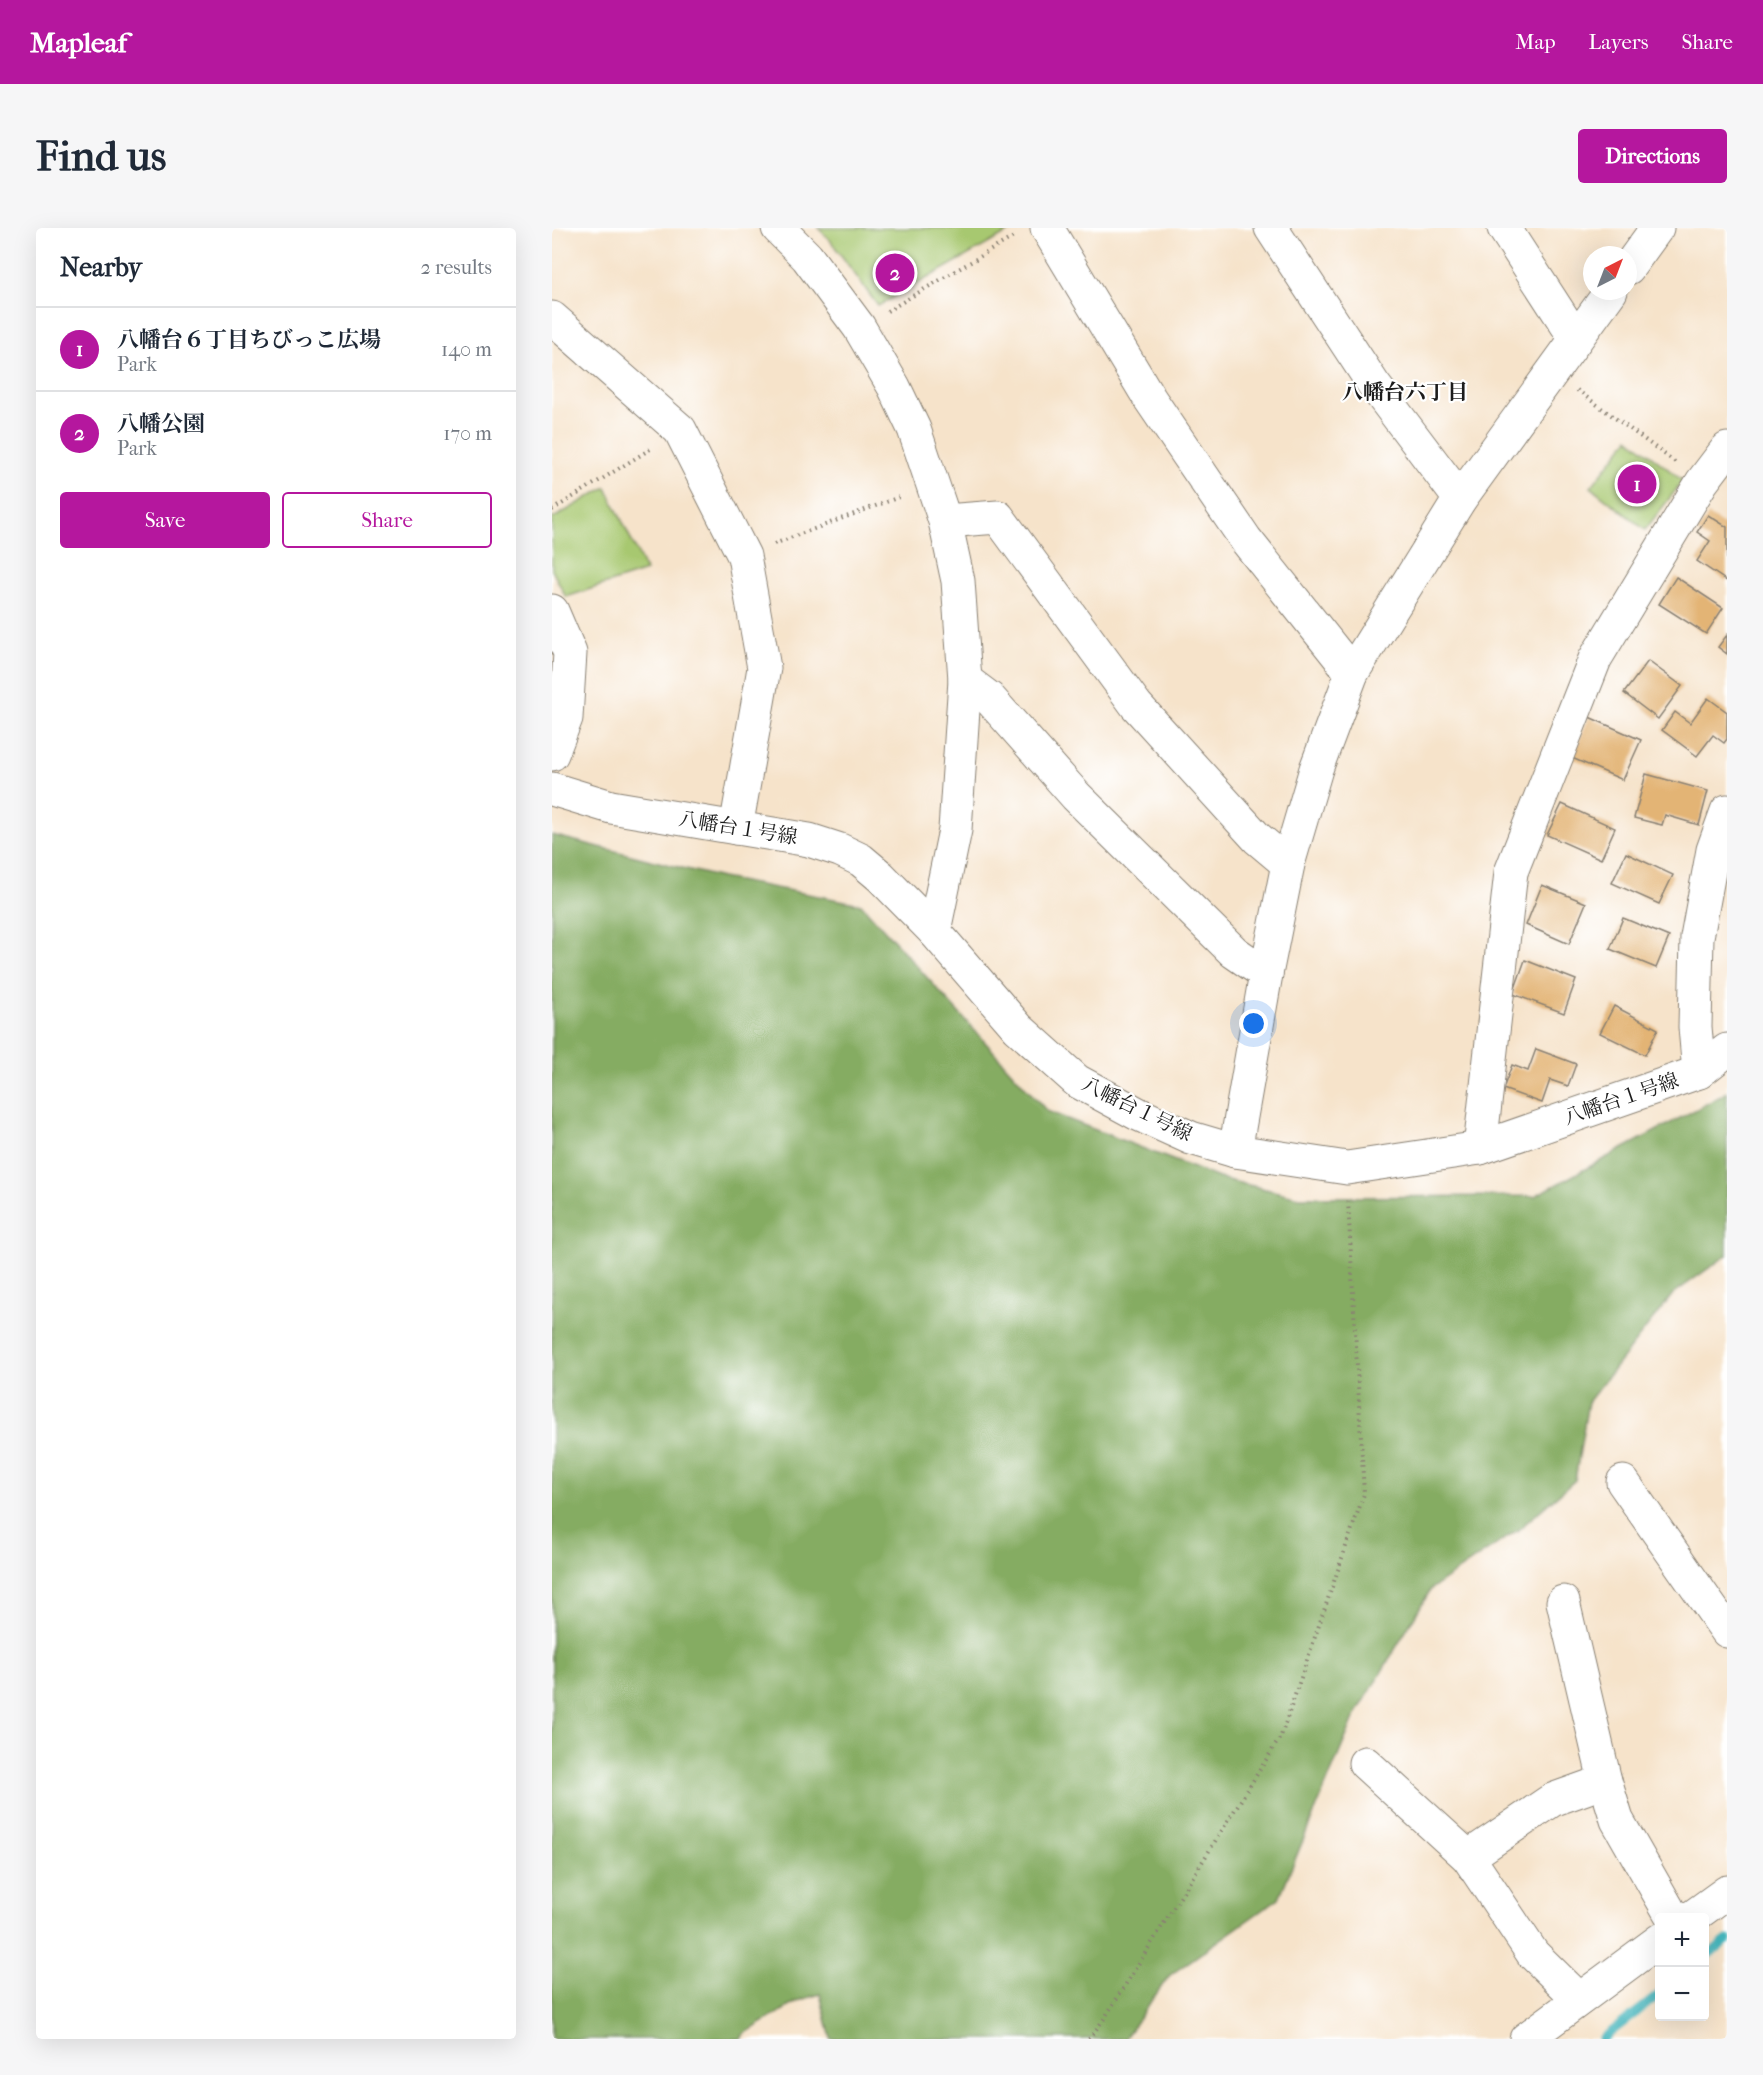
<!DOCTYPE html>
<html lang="en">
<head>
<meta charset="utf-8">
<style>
  :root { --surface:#fff; --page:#f6f6f7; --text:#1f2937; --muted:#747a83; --line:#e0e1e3; --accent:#b5179e }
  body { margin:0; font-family:"IM FELL French Canon","Noto Serif JP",serif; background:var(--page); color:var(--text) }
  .controls { position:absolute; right:18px; bottom:18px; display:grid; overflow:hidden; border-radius:6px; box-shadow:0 6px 24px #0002 }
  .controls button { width:54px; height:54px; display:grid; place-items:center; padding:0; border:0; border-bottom:2px solid var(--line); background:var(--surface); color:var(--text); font:30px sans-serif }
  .compass { position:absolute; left:1031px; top:18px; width:54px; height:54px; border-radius:50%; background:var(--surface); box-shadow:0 6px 24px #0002; rotate:42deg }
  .you { position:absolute; left:702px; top:796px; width:21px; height:21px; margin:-15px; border:4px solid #fff; border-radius:50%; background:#1a73e8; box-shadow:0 0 0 9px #1a73e833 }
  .badge { display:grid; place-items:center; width:39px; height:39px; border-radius:50%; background:var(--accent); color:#fff; font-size:20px; font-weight:700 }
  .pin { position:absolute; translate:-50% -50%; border:3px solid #fff; box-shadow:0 2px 6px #0006 }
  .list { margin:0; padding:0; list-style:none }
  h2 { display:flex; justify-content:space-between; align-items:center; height:78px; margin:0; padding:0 24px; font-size:26px }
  h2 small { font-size:20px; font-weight:400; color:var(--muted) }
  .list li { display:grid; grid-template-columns:39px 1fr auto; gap:18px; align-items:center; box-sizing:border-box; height:84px; padding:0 24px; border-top:2px solid var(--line) }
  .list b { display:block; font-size:22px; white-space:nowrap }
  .list p { margin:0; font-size:20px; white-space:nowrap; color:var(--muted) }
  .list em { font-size:20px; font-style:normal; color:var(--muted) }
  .actions { display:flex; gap:12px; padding:18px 24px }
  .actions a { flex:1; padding:14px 0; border:2px solid var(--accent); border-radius:6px; text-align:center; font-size:21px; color:var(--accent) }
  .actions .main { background:var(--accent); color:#fff }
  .map { position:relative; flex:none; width:1175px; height:1811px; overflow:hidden; border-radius:6px }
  header { display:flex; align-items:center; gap:36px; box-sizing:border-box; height:84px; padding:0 30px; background:var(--accent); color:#fff }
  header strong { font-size:28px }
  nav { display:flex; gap:33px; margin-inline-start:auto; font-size:21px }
  .intro { display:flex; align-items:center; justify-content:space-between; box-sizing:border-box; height:144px; padding:0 36px }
  h1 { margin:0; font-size:42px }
  .button { padding:15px 27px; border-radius:6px; background:var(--accent); color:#fff; font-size:21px; font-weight:700 }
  main { display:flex; gap:36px; padding:0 36px }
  aside { flex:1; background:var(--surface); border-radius:6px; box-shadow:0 6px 24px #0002 }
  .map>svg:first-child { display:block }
</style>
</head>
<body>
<header>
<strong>Mapleaf</strong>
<nav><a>Map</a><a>Layers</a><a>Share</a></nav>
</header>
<div class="intro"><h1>Find us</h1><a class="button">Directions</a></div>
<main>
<aside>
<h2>Nearby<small>2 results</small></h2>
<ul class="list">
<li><span class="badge">1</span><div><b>八幡台６丁目ちびっこ広場</b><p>Park</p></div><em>140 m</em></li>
<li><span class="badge">2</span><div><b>八幡公園</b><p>Park</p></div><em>170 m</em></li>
</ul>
<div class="actions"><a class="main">Save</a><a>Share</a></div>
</aside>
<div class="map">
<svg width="1175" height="1811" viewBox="0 0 1175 1811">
  <rect width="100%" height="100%" fill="#fff"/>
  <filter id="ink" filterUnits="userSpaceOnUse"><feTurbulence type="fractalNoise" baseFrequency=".0167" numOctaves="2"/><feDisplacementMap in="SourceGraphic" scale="12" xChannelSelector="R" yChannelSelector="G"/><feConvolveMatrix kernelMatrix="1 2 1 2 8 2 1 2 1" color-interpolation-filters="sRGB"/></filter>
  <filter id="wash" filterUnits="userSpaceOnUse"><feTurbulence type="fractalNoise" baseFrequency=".008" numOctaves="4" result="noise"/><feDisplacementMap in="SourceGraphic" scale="24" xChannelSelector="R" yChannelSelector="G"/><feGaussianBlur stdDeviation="1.35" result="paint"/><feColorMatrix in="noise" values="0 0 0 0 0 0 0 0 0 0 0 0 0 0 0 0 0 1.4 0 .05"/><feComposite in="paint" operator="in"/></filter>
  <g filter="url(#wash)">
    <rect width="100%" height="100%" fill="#f6e3ca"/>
    <!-- green -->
    <g fill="#a7c870" stroke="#627246" stroke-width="1.5">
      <path d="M266 0H464L326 78 278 12Z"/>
      <path d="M1077 210 1131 253 1093 302 1039 259Z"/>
      <path d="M54 259 94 343 14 369 0 342V291Z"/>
    </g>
    <!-- forest -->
    <path fill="#85ac62" stroke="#50643f" stroke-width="1.5" d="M0 607 170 650 309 676 495 883 667 950 747 969 983 968 1169 868 1175 863V1027L1121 1066 1036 1174 1023 1252 966 1302 879 1361 802 1490 727 1670 617 1748 572 1811H279L268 1766 246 1773 192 1806 189 1811H0Z"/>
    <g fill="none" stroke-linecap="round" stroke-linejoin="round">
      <!-- stream -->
      <g stroke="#45b5bc" stroke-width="9">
        <path d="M1152 1730 1175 1712"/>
        <path d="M1050 1811 1108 1766"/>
      </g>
    </g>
    <g id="blocks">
      <!-- building -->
      <g fill="#e3b474">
        <path d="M1156 287 1175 299V353L1145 333 1158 313 1145 304Z"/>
        <path d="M1124 349 1171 380 1154 406 1107 376Z"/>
        <path d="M1175 407V426L1166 419Z"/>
        <path d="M1096 433 1130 458 1106 491 1072 465Z"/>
        <path d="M1156 470 1175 484V511L1172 515 1161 507 1145 528 1110 502 1123 484 1138 495Z"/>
        <path d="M1037 489 1089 512 1071 552 1020 530Z"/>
        <path d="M1094 546 1156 563 1147 597 1113 587 1110 597 1082 590Z"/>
        <path d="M1010 576 1063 600 1049 631 995 607Z"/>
        <path d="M1074 625 1121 647 1107 676 1060 655Z"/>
        <path d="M990 657 1034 675 1017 716 974 697Z"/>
        <path d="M1071 690 1117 709 1104 740 1058 721Z"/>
        <path d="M973 732 1024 752 1012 785 961 766Z"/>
        <path d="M1062 778 1106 801 1093 827 1048 805Z"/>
        <path d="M984 821 1024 836 1016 858 998 852 990 875 951 861 960 837 976 843Z"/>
      </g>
    </g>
  </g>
  <g filter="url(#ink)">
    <use href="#blocks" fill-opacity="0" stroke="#898073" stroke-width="1.5"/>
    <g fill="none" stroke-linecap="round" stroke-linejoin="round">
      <!-- minor casing -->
      <g stroke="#898073" stroke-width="35">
        <g id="minor">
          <path d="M226 0 255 29 307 99 342 159 362 201 393 293 406 353 413 452 403 602 382 703"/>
          <path d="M495 0 598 171 694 312 800 445"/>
          <path d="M719 0 822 157 908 271"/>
          <path d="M952 0 1024 111"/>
          <path d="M1076 40 1105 0"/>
          <path d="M0 90 128 202 192 328 212 440 184 600"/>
          <path d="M393 293 446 289 584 477 705 610 736 636"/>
          <path d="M0 383 18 425 14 490 0 526"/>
          <path d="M413 452 437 470 524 568 682 724 714 746"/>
          <path d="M0 561 59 579 257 612 288 622 309 632 328 648 382 703 466 800 525 853 586 886 639 910 683 923 795 940 928 920 1147 844 1175 822"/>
          <path d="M1147 844 1143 799 1145 709 1161 622 1175 583"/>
          <path d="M928 920 959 644 1043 431 1150 254 1175 221"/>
          <path d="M683 923 714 746 736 636 764 541 800 445 908 271 1059 63"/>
          <path d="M1071 1254 1175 1403"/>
          <path d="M1011 1374 1053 1553 1065 1592 1121 1690"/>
          <path d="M813 1535 916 1629 981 1726 1027 1771"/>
          <path d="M916 1629 1000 1572 1053 1553"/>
          <path d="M1139 1690 1175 1664"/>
          <path d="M974 1811 1108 1712"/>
        </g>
      </g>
      <!-- path -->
      <g stroke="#898073" stroke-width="4" stroke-dasharray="1.5 4.5" stroke-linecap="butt">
        <path d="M335 83 463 8"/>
        <path d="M1025 162 1123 234"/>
        <path d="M0 282 100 220"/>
        <path d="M222 316 350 268"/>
        <path d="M537 1811 552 1791 729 1508 812 1266 796 973"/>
      </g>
      <!-- minor -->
      <use href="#minor" stroke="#fff" stroke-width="33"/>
    </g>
  </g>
  <g text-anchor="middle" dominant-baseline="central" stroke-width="4.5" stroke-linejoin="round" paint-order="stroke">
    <!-- street labels -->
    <g font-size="20" fill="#1c1c1c" stroke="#fff">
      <text transform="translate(186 600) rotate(9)">八幡台１号線</text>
      <text transform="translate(1069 871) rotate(-19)">八幡台１号線</text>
      <text transform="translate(585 881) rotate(26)">八幡台１号線</text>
    </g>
    <!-- neighbourhood labels -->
    <g font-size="21" font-weight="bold" fill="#1c1c1c" stroke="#fff">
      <text x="853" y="164">八幡台六丁目</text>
    </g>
  </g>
</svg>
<div class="controls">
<button>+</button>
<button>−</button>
</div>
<svg class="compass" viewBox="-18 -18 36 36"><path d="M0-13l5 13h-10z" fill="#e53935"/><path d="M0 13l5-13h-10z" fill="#747a83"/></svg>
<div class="you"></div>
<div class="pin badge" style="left:1085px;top:256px">1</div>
<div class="pin badge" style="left:343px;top:45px">2</div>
</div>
</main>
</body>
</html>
